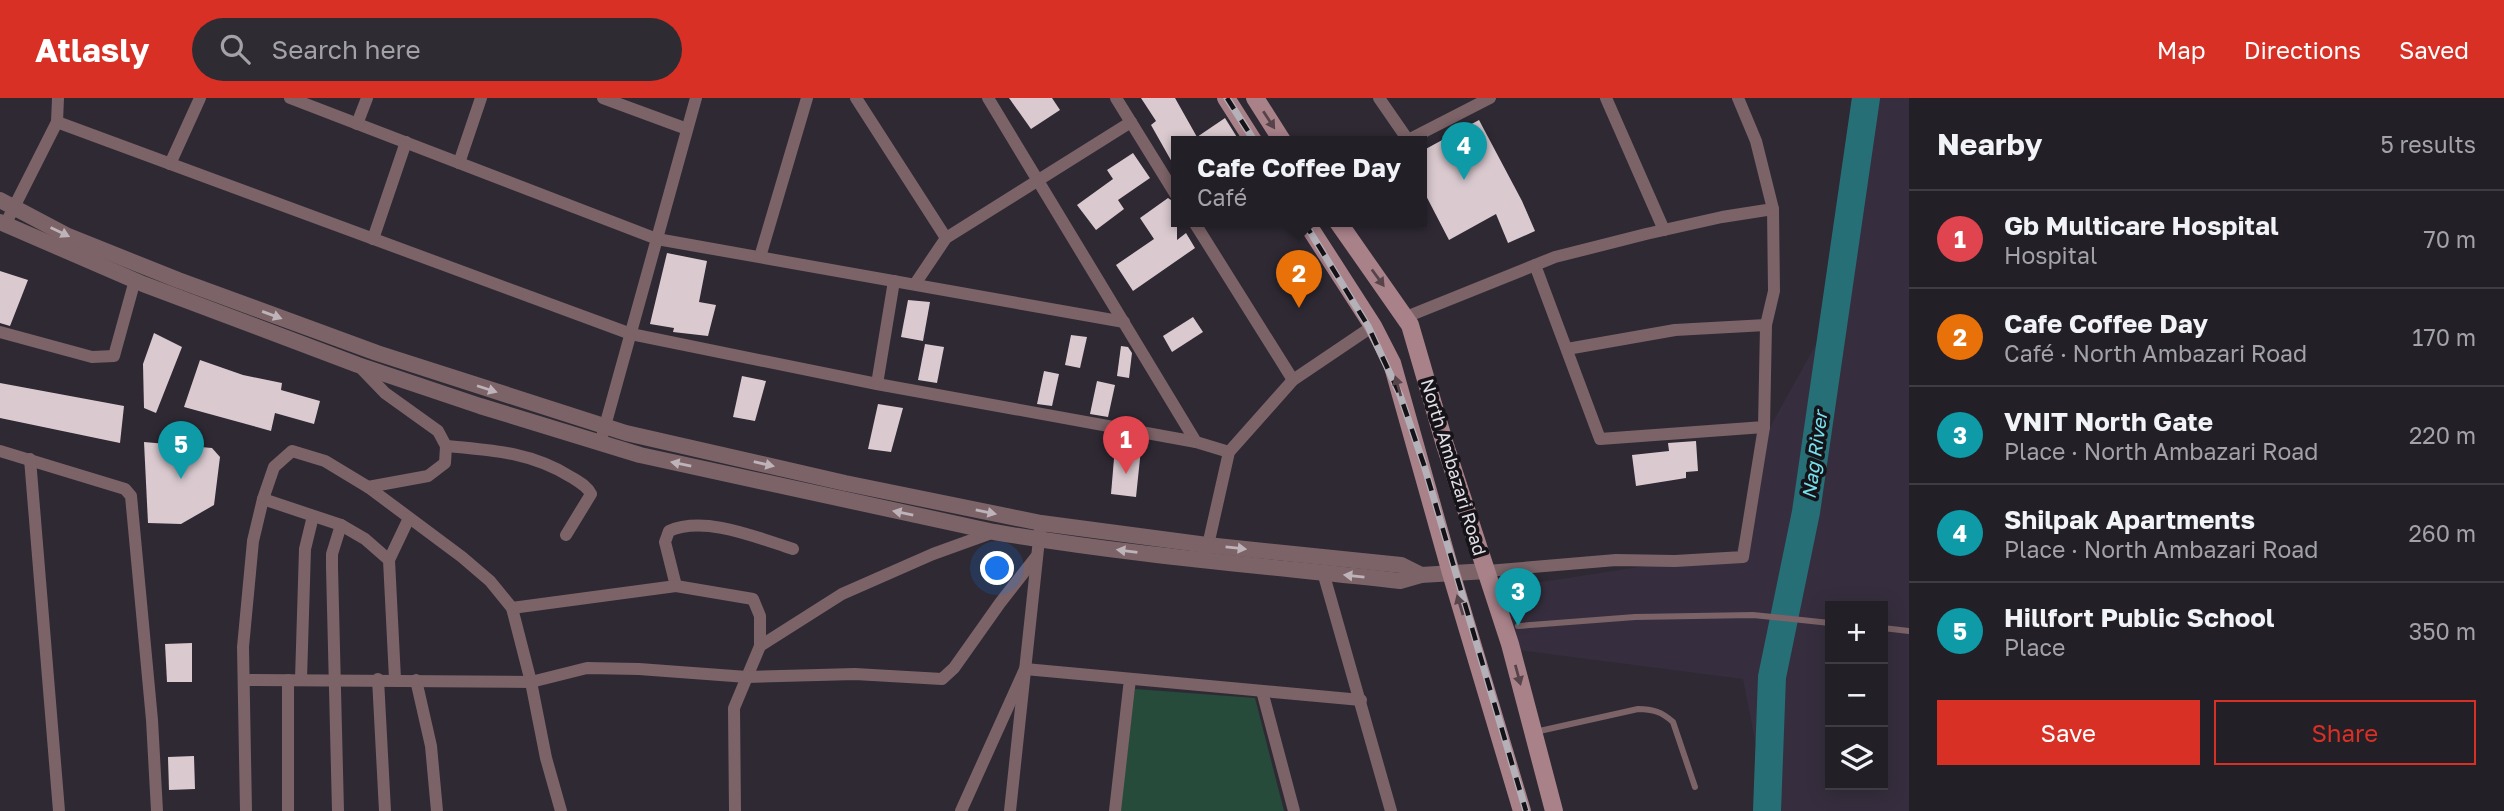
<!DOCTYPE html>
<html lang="en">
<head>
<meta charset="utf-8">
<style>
  :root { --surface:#221f26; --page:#2e2c32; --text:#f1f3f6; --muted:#a2a2a7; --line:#3f3d43; --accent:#d93025 }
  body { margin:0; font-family:"Golos Text",sans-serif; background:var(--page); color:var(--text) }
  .controls { position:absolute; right:21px; bottom:21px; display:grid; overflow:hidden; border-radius:0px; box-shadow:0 4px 18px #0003 }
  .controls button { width:63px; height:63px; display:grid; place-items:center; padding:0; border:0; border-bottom:2px solid var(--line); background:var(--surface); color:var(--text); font:35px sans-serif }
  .you { position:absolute; left:998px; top:471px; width:24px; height:24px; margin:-18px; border:5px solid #fff; border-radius:50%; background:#1a73e8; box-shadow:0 0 0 10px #1a73e833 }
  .badge { display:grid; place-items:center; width:46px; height:46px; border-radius:50%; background:var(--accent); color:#fff; font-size:23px; font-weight:700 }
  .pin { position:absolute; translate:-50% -58px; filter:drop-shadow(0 2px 4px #0008) }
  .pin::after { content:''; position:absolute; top:37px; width:24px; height:21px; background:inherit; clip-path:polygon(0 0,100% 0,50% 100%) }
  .popup { position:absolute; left:1171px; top:38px; width:256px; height:91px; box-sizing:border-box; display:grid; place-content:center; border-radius:0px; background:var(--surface); filter:drop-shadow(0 2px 5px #0005); font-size:23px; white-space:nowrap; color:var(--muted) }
  .popup b { font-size:26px; color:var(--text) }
  .popup::after { content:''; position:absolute; left:50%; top:100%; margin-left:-14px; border:14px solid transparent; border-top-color:var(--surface) }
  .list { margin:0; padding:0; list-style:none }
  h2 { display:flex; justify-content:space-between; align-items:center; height:91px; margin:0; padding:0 28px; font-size:30px }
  h2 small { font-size:23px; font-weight:400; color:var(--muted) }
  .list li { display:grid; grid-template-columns:46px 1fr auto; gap:21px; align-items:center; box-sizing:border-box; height:98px; padding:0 28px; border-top:2px solid var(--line) }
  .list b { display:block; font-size:26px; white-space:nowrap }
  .list p { margin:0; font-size:23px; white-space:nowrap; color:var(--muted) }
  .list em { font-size:23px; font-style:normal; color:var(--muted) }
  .actions { display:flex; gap:14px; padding:21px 28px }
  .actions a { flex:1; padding:16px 0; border:2px solid var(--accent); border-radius:0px; text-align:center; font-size:24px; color:var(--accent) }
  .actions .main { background:var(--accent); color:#fff }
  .icon { flex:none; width:38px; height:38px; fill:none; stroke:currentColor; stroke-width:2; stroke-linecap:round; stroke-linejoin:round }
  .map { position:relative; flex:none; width:1909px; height:713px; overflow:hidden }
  header { display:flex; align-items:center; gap:42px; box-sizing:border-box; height:98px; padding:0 35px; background:var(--accent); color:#fff }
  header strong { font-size:33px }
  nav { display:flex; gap:38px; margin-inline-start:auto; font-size:24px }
  .search { width:490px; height:63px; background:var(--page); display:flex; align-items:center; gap:18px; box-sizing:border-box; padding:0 24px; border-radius:38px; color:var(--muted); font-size:26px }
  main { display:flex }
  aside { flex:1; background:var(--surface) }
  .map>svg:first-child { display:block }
</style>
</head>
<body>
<header>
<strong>Atlasly</strong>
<div class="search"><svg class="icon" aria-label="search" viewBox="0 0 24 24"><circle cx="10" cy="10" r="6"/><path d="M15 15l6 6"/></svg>Search here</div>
<nav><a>Map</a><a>Directions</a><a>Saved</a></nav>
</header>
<main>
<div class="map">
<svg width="1909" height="713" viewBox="0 0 1909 713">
  <rect width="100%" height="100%" fill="#2e2933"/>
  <!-- built -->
  <path fill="#362e3e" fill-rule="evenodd" d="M1874 0H1909V713H1769L1743 581 1518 552 1503 490 1736 454 1769 331 1850 185ZM1830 508H1883V687H1830Z"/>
  <!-- green -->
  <path fill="#264b3b" d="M1135 591 1255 600 1284 713H1120Z"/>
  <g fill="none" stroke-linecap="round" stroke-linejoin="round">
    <!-- river -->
    <path stroke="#276f77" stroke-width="28" d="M1767 713 1772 579 1806 414 1866 0"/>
  </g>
  <!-- building -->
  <g fill="#dacad0">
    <path d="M1009 0H1052L1060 12 1031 31Z"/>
    <path d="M1141 0H1175L1197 39 1225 20 1240 44H1177V73L1151 27 1156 23Z"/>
    <path d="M1479 22 1522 103 1535 133 1508 145 1496 116 1449 142 1422 90V53Z"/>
    <path d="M1133 55 1150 80 1118 102 1124 111 1096 132 1077 107 1113 81 1107 72Z"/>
    <path d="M1168 100 1177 106V142L1186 135 1195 150 1133 193 1116 167 1154 141 1140 120Z"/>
    <path d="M667 155 707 163 699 204 716 207 708 238 673 234 674 230 650 226Z"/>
    <path d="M0 173 28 182 10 228 0 225Z"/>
    <path d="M908 202 930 204 923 243 901 239Z"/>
    <path d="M1193 219 1203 234 1172 254 1163 238Z"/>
    <path d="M154 235 182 249 156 315 144 310 143 266Z"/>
    <path d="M1071 237 1087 239 1080 270 1065 267Z"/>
    <path d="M925 246 944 249 937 285 918 282Z"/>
    <path d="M1121 248 1128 249 1132 255 1129 280 1117 278Z"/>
    <path d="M200 262 243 277 282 285 281 292 320 303 314 326 275 315 271 333 184 309Z"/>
    <path d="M1044 273 1059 276 1052 308 1037 306Z"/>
    <path d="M742 278 766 283 755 323 733 319Z"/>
    <path d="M1097 283 1115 287 1108 319 1090 316Z"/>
    <path d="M0 285 124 308 120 345 0 320Z"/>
    <path d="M878 306 903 310 891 354 868 351Z"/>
    <path d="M1696 343 1698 373 1686 374V380L1636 388 1632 357 1669 353 1668 345Z"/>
    <path d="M144 344 212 350 220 359 214 407 181 426 148 425Z"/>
    <path d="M1115 349 1141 351 1136 399 1111 396Z"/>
    <path d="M192 545V584H167L165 546Z"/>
    <path d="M194 658 195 691 169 692 168 659Z"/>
  </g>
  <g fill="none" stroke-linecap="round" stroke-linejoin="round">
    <!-- service -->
    <g stroke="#7b6367" stroke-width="6">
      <path d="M1518 528 1635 519 1753 517 1830 525"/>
      <path d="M1883 530 1909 533"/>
      <path d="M1535 634 1638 611C1653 611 1662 614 1673 624L1695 689"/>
    </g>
    <!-- minor -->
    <g stroke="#7b6367" stroke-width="12">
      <path d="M290 0 657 141 1124 224"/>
      <path d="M603 0 687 31"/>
      <path d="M856 0 946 140"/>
      <path d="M988 0 1196 344 1229 354"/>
      <path d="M1116 0 1176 97"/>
      <path d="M1379 0 1408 42 1490 0"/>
      <path d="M1606 0 1664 132"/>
      <path d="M57 24 631 236 877 286 1196 344"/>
      <path d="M357 26 367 0"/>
      <path d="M459 65 481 0"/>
      <path d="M170 66 200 0"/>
      <path d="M1194 124 1293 282"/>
      <path d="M5 127 57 24 58 0"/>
      <path d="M373 141 406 44"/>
      <path d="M760 159 807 0"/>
      <path d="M1535 167 1600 341 1764 329 1766 227 1774 193 1773 111"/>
      <path d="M915 186 946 140 1131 24"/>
      <path d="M1406 219 1555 159 1646 136 1722 119 1773 111 1756 43 1738 0"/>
      <path d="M0 234 92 259 114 258 135 182"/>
      <path d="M1567 251 1675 232 1766 227"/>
      <path d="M877 286 894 183"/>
      <path d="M600 346 696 0"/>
      <path d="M446 348C491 352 531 354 571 379 579 384 587 388 591 396L566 437"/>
      <path d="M0 353 125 391 131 398 152 622 157 713"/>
      <path d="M30 361 59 713"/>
      <path d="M368 389 462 459 490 483 512 510 531 584 546 660 561 713"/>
      <path d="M263 401 341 427 365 441 389 462 395 581"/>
      <path d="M1206 456 1229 354 1293 282 1373 228"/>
      <path d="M389 462 409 420"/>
      <path d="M1487 473 1616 462 1675 463 1743 459 1764 329"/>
      <path d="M1323 474 1391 713"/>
      <path d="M676 488 665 444 669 433C705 417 758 440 793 451"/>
      <path d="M512 510 676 488 753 501 760 518V548L734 610 735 713"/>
      <path d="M760 548 842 496 933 456 994 434"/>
      <path d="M301 581 305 451 313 418"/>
      <path d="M378 581 385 713"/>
      <path d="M244 582 531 584 587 570 639 571 747 579 855 576 942 581 954 570 1000 505 1036 459"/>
      <path d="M416 582 431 648 437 713"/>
      <path d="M1262 593 1294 713"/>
      <path d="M246 713 243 549 253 443 263 401 274 369 292 353 325 363 368 389 428 378 445 365 446 348 438 333 385 295 359 268"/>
      <path d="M288 713V582"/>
      <path d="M338 713 332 469V456L341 427"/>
      <path d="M961 713 1025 571 1361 602"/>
      <path d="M1010 713 1040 432"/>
      <path d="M1115 713 1130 581"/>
    </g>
    <!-- tertiary -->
    <g stroke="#7b6367" stroke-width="16">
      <path d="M0 102 68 138 178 182 377 255 626 335 845 385 1041 425 1207 447 1401 467 1421 477"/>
      <path d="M0 124 143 186 358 267 480 308 640 357 994 434C1128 457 1265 468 1400 483L1421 477 1487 473"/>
    </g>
    <!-- secondary -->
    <g stroke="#a88189" stroke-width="18">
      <path d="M1226 0 1254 44"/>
      <path d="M1255 0 1283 44"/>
      <path d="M1306 124 1373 228 1392 265 1451 475 1522 713"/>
      <path d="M1338 124 1410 227 1445 347 1510 546 1554 713"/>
    </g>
    <!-- rail casing -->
    <g stroke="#b5b1b9" stroke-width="7">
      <g id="rail">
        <path d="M1227 0 1255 44"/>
        <path d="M1304 124 1368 228 1400 297 1424 367 1526 713"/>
      </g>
    </g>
    <!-- rail -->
    <use href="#rail" stroke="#151318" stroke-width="4.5" stroke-dasharray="13" stroke-linecap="butt"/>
  </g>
  <!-- one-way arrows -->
  <defs><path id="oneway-solid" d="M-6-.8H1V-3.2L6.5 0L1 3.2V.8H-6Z" transform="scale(1.75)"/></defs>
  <g fill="#57444b">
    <use href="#oneway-solid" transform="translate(1269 22) rotate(57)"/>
    <use href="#oneway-solid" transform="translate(1378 180) rotate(54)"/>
    <use href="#oneway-solid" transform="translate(1398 288) rotate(-106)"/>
    <use href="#oneway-solid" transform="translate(1460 507) rotate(-107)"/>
    <use href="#oneway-solid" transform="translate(1518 577) rotate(75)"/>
  </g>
  <g fill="#bdb3b9">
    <use href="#oneway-solid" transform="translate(60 134) rotate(26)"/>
    <use href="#oneway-solid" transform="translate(272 217) rotate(20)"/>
    <use href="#oneway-solid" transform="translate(487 291) rotate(18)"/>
    <use href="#oneway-solid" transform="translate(681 366) rotate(-168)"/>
    <use href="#oneway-solid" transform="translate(764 366) rotate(13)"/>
    <use href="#oneway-solid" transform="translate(986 414) rotate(12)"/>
    <use href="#oneway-solid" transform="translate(903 415) rotate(-168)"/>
    <use href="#oneway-solid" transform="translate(1236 450) rotate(6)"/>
    <use href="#oneway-solid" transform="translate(1127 453) rotate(-173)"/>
    <use href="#oneway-solid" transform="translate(1354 478) rotate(-174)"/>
  </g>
  <g text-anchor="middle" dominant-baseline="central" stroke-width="7" stroke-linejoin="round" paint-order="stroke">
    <!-- street labels -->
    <g font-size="18" fill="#e1dee5" stroke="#151318">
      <text transform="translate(1454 369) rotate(73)">North Ambazari Road</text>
    </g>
    <!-- water labels -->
    <g font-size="19" font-style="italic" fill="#75e1ed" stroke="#151318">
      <text transform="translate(1814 357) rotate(-82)">Nag River</text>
    </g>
  </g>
</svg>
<div class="controls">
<button>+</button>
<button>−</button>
<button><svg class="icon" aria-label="layers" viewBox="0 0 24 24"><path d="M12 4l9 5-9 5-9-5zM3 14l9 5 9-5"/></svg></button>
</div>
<div class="you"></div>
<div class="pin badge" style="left:1126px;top:376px;background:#e0444e">1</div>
<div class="pin badge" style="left:1299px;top:210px;background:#e8710a">2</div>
<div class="popup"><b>Cafe Coffee Day</b>Café</div>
<div class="pin badge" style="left:1518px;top:528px;background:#0f9aa8">3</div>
<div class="pin badge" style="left:1464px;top:82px;background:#0f9aa8">4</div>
<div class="pin badge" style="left:181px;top:381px;background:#0f9aa8">5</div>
</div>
<aside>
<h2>Nearby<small>5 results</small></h2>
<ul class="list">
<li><span class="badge" style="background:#e0444e">1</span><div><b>Gb Multicare Hospital</b><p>Hospital</p></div><em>70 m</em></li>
<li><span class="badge" style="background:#e8710a">2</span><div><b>Cafe Coffee Day</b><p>Café · North Ambazari Road</p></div><em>170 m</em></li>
<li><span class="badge" style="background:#0f9aa8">3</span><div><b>VNIT North Gate</b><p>Place · North Ambazari Road</p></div><em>220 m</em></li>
<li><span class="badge" style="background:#0f9aa8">4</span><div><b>Shilpak Apartments</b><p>Place · North Ambazari Road</p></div><em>260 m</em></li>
<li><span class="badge" style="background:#0f9aa8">5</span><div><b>Hillfort Public School</b><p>Place</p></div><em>350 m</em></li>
</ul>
<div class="actions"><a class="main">Save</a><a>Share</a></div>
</aside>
</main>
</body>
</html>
